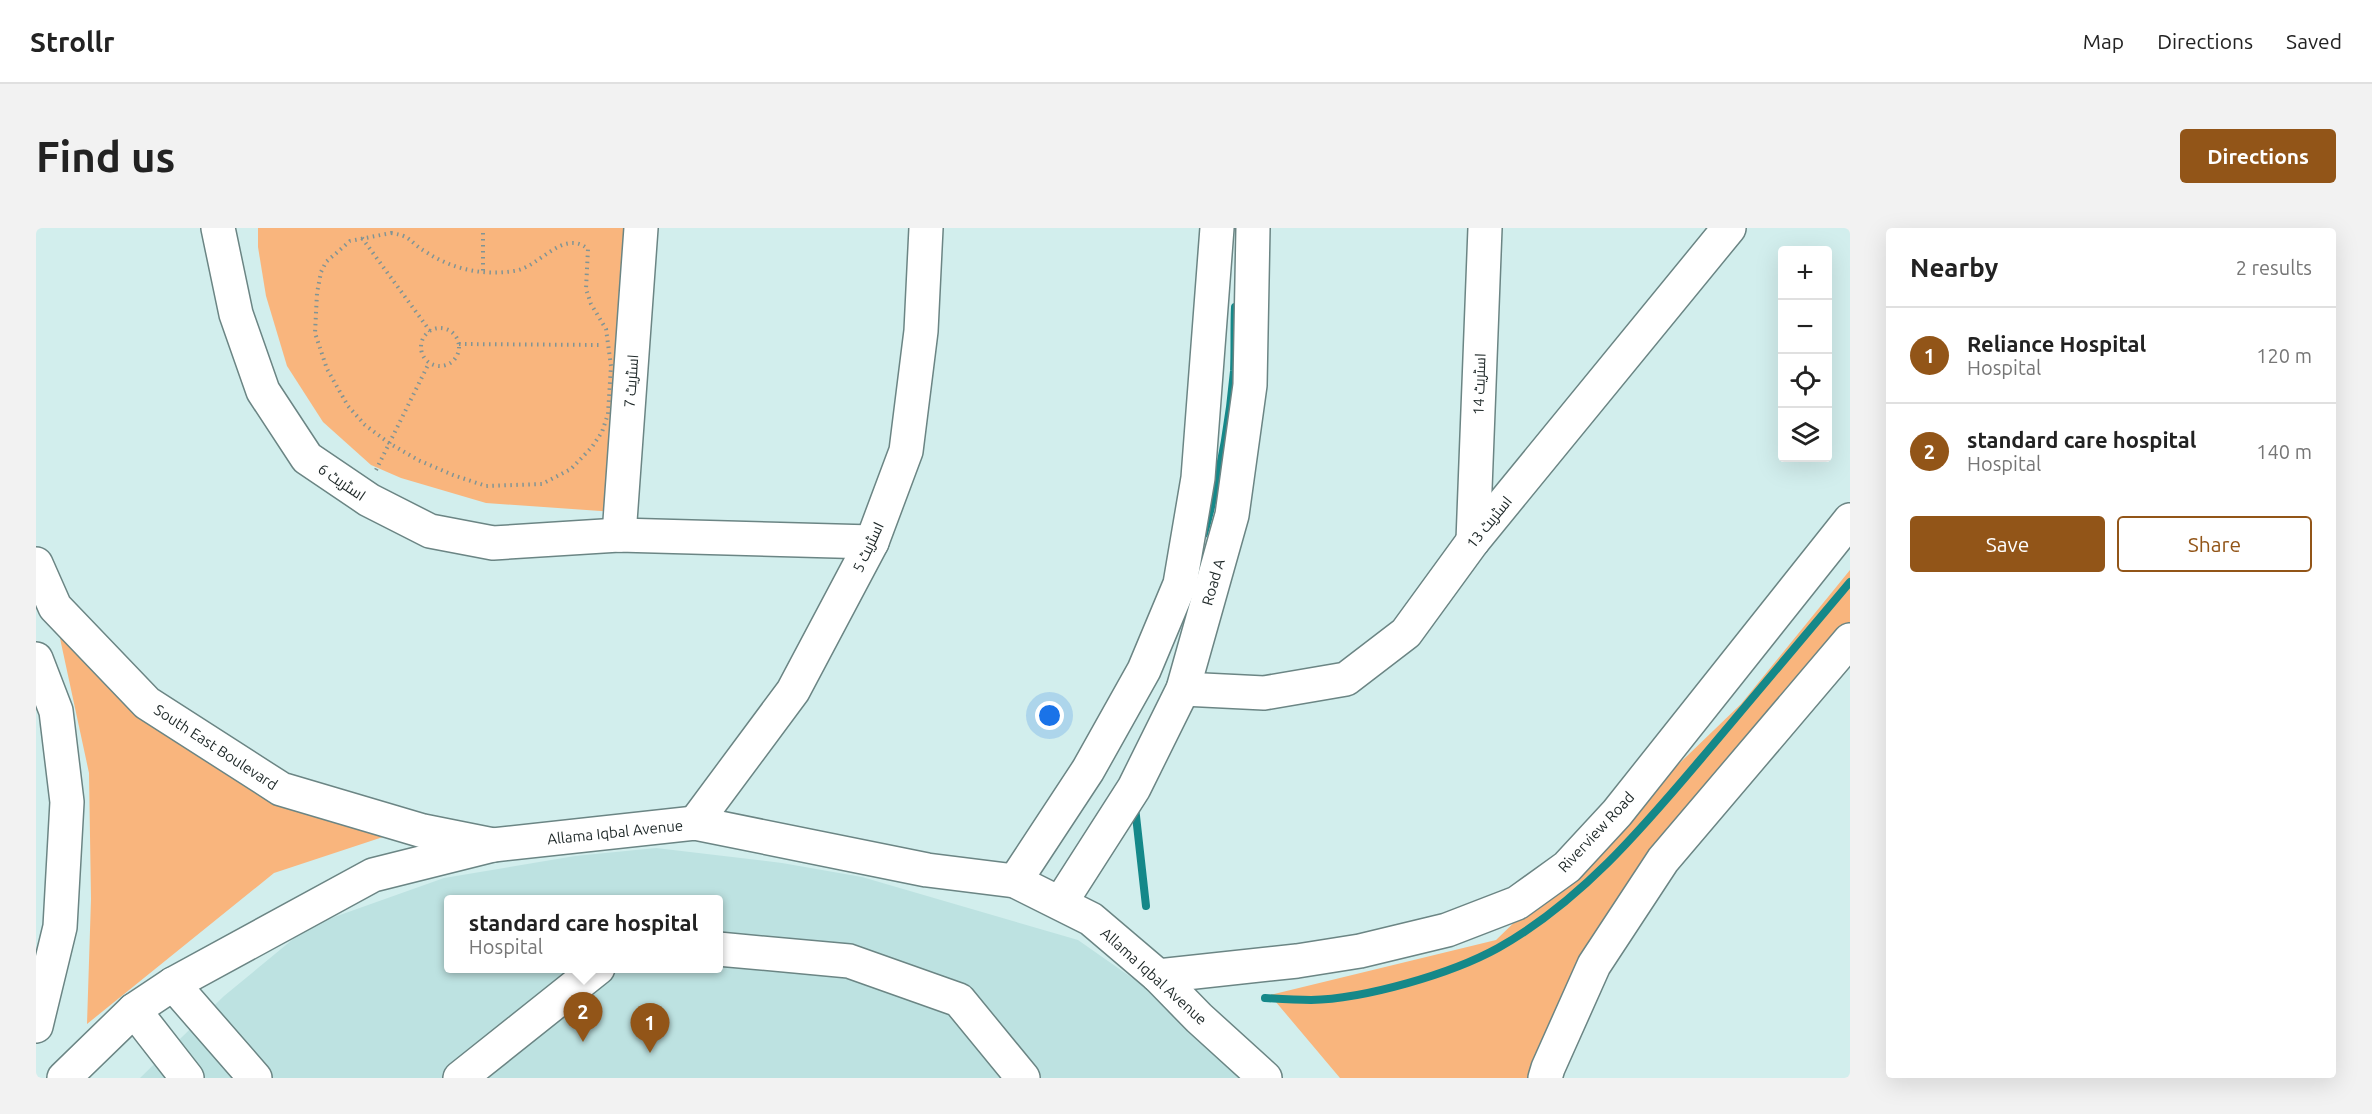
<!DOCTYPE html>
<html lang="en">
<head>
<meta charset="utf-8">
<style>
  :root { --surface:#fff; --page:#f2f2f2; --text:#222; --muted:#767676; --line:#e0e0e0; --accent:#925518 }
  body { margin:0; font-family:Ubuntu,Cairo,sans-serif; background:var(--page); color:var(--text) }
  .controls { position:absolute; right:18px; top:18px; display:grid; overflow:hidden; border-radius:6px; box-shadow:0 6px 24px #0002 }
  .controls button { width:54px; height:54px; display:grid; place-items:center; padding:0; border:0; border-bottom:2px solid var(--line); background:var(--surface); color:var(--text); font:30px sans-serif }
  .you { position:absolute; left:1014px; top:488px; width:21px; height:21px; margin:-15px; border:4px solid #fff; border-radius:50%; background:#1a73e8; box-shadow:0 0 0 9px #1a73e833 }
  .badge { display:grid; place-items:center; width:39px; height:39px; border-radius:50%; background:var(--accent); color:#fff; font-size:20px; font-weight:700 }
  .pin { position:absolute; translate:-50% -50px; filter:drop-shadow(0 2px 3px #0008) }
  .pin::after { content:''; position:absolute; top:32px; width:21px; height:18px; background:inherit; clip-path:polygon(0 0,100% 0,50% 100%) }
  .popup { position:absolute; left:408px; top:667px; width:279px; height:78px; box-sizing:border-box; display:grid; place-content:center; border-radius:6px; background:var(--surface); filter:drop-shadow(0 2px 4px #0005); font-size:20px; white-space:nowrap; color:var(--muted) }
  .popup b { font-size:22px; color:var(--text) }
  .popup::after { content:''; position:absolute; left:50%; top:100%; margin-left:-12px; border:12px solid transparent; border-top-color:var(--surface) }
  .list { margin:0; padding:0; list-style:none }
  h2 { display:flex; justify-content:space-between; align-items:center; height:78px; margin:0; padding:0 24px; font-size:26px }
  h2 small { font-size:20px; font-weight:400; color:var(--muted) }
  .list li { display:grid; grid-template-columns:39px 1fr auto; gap:18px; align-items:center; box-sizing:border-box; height:96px; padding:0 24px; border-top:2px solid var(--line) }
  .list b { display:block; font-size:22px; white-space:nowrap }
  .list p { margin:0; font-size:20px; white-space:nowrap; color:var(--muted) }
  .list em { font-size:20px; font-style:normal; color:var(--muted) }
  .actions { display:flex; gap:12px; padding:18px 24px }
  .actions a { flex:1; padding:14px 0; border:2px solid var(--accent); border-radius:6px; text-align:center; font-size:21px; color:var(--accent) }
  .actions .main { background:var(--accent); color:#fff }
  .icon { flex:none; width:33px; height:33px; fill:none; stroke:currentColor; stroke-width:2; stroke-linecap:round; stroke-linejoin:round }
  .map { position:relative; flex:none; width:1814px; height:850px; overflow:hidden; border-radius:6px }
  header { display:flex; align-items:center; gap:36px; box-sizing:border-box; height:84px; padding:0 30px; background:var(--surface); border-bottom:2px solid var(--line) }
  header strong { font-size:28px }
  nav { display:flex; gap:33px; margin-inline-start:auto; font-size:21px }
  .intro { display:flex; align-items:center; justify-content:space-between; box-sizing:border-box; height:144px; padding:0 36px }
  h1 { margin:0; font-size:42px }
  .button { padding:15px 27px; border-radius:6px; background:var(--accent); color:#fff; font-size:21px; font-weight:700 }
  main { display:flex; gap:36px; padding:0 36px }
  aside { flex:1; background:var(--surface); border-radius:6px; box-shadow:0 6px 24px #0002 }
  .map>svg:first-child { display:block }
</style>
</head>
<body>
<header>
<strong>Strollr</strong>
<nav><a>Map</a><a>Directions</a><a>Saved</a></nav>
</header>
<div class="intro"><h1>Find us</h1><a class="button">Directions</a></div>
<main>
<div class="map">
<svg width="1814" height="850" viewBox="0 0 1814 850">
  <rect width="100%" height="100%" fill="#d2eeed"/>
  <!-- built -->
  <path fill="#bde2e1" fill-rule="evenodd" d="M620 620 746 635 826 649 1042 712 1132 775 1212 850H104L188 768 273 698 408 650 539 628ZM412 672H682V740H412Z"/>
  <!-- green -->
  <g fill="#f9b57d">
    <path d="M222 0H599L579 284 450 275 365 250 335 237 287 194 251 138 230 68 222 19Z"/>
    <path d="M1814 342V404L1524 779 1502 850H1304L1234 767 1460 712 1705 476Z"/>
    <path d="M19 387 151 510 353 607 238 645 51 796 55 671 53 545Z"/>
  </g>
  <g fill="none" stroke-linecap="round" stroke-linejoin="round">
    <!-- stream -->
    <g stroke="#158889" stroke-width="8">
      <path d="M1168 306C1183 252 1193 198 1198 143 1199 122 1198 100 1199 79"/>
      <path d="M1099 579 1110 678"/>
      <path d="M1229 770C1244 771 1260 772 1275 772 1328 771 1415 746 1462 720 1546 673 1609 597 1670 525 1718 468 1766 411 1814 354"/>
    </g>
    <!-- minor casing -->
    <g stroke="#6b8584" stroke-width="36">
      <g id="minor">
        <path d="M182 0 200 86 227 163 271 230 333 272 394 303 457 315 583 307 836 314"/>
        <path d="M583 307 605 0"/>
        <path d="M1437 313 1449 0"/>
        <path d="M0 336 19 379 111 475 245 561 387 603 457 617"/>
        <path d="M0 431 20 483 31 574 24 699 0 798"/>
        <path d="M1147 461 1228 465 1310 451 1370 405 1437 313 1693 0"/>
        <path d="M659 595 757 463 836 314 870 223 885 103 890 0"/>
        <path d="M979 653 1052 542 1108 442 1144 356 1162 250 1181 0"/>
        <path d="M1025 674 1098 560 1147 461 1196 287 1214 157 1217 0"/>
        <path d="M682 721 813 733 923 772 987 850"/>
        <path d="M1122 748 1261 733 1324 723 1411 702 1481 675 1531 639 1581 585 1814 292"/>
        <path d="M137 756 219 850"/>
        <path d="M98 782 151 850"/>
        <path d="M424 850 562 740"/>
        <path d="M1509 850 1512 840 1558 737 1627 632 1814 412"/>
      </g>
    </g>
    <!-- major casing -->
    <g stroke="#6b8584" stroke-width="36">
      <path id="major" d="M28 850 98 782 137 756 337 647 457 617 659 595 891 642 979 653 1055 691 1122 748 1163 790 1229 850"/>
    </g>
    <!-- path -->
    <g stroke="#819494" stroke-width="4" stroke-dasharray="1.5 4.5" stroke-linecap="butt">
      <path d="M355 5C376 8 373 14 390 24 416 41 447 48 478 43 503 40 527 0 552 21L550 61 555 76 570 101 575 138 572 186 566 204 556 219 535 241 506 256 450 258 417 247 382 232 353 215 329 197 312 178 291 141 279 105 281 65 285 44 290 34 314 13Z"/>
      <path d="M447 5V44"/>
      <path d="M326 10 394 103"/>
      <circle cx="404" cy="119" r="19"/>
      <path d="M423 116 567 117"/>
      <path d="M340 242 393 135"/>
    </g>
    <!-- minor -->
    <use href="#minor" stroke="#fff" stroke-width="33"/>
    <!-- major -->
    <use href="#major" stroke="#fff" stroke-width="33"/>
  </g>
  <g text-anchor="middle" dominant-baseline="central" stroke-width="4.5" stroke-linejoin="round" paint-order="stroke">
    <!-- street labels -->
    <g font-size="15" fill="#1d2727" stroke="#fff">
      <text transform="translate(595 153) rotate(-86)">اسٹریٹ 7</text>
      <text transform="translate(1443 156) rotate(-88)">اسٹریٹ 14</text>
      <text transform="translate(306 254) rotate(34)">اسٹریٹ 6</text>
      <text transform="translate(1453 294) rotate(-51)">اسٹریٹ 13</text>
      <text transform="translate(832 319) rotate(-65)">اسٹریٹ 5</text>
      <text transform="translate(1177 354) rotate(-74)">Road A</text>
      <text transform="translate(180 519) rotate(33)">South East Boulevard</text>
      <text transform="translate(579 604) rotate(-6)">Allama Iqbal Avenue</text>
      <text transform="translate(1560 604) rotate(-47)">Riverview Road</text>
      <text transform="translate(1118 748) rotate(42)">Allama Iqbal Avenue</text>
    </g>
  </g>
</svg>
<div class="controls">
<button>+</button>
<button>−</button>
<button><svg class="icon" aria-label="locate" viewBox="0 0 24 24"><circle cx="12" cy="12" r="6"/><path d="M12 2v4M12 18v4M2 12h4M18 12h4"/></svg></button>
<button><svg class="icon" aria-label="layers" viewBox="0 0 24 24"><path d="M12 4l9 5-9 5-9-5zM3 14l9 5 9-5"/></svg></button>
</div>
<div class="you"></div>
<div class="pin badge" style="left:614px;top:825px">1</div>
<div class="pin badge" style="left:547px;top:814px">2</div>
<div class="popup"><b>standard care hospital</b>Hospital</div>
</div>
<aside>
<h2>Nearby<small>2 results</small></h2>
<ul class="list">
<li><span class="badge">1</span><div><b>Reliance Hospital</b><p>Hospital</p></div><em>120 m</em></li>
<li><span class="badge">2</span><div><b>standard care hospital</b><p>Hospital</p></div><em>140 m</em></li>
</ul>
<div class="actions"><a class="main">Save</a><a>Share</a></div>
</aside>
</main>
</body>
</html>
